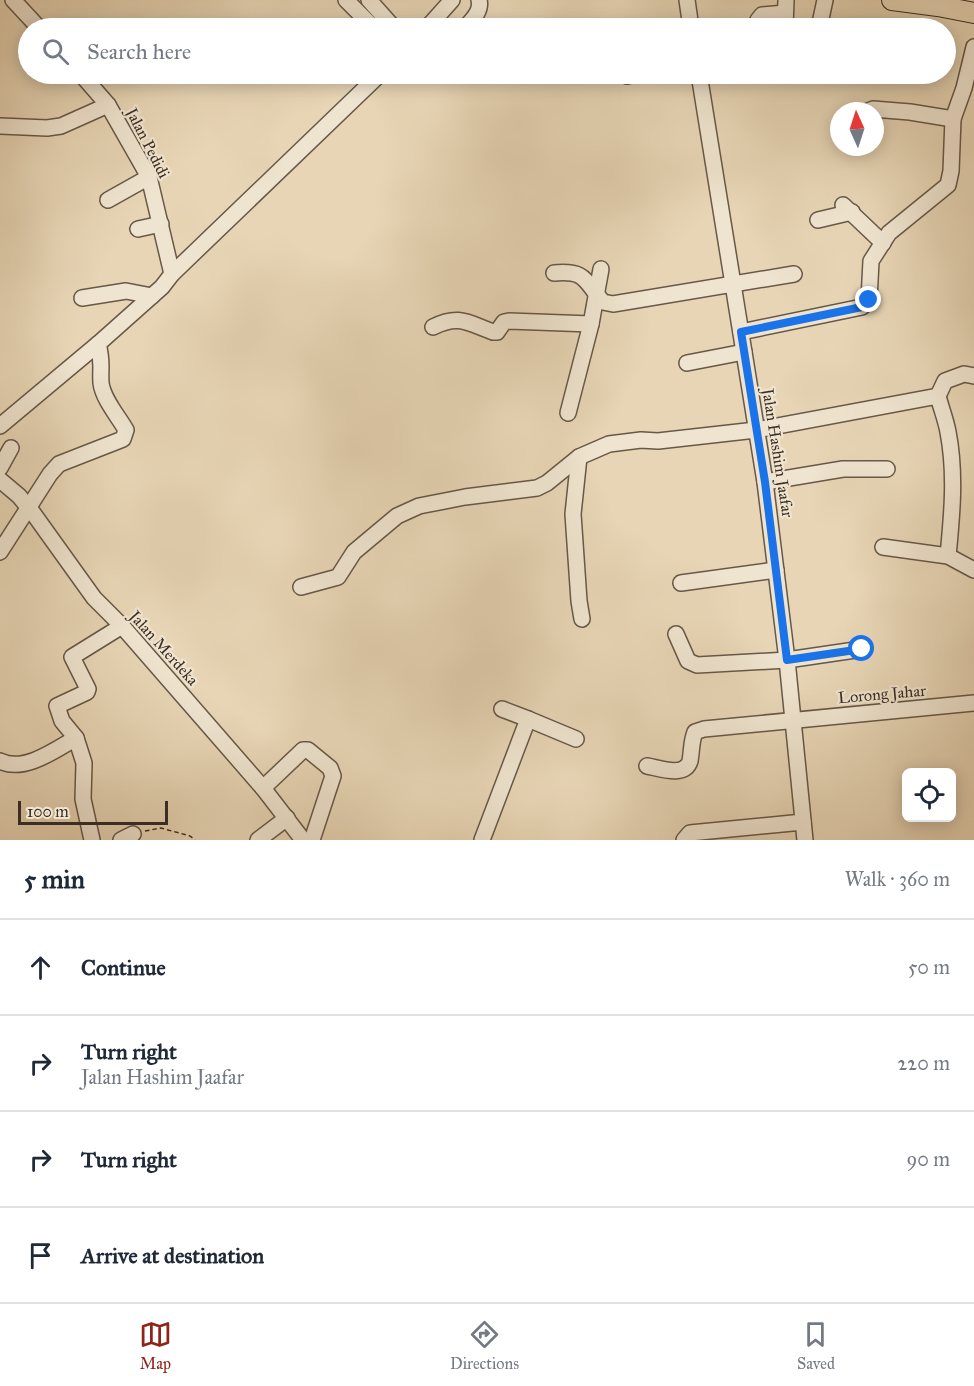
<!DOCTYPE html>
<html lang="en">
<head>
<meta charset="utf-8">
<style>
  :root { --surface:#fff; --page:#f6f6f7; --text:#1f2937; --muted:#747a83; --line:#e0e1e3; --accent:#8f2418 }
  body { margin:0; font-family:"IM FELL Great Primer",serif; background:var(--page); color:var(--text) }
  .controls { position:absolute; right:18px; bottom:18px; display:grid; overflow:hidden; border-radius:9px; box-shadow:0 3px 15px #0003 }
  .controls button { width:54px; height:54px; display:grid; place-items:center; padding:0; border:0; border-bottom:2px solid var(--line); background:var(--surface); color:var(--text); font:30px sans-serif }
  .compass { position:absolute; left:830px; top:102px; width:54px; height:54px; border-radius:50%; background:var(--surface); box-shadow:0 3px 15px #0003; rotate:357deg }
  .scale { position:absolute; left:18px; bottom:15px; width:150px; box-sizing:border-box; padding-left:6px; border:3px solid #3c2e23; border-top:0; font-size:16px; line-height:21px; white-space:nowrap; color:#3c2e23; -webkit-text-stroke:4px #efe4cf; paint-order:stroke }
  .stop { position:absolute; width:18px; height:18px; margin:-14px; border:4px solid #1a73e8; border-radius:50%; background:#fff }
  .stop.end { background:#1a73e8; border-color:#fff; box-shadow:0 2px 6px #0008 }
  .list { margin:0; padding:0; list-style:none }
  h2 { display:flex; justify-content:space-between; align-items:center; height:78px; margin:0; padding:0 24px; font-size:26px }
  h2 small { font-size:20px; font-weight:400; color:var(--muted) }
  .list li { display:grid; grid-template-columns:39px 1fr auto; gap:18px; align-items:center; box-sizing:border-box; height:96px; padding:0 24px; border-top:2px solid var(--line) }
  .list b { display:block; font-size:22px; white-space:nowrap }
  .list p { margin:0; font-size:20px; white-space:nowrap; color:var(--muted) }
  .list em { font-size:20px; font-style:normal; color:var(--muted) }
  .icon { flex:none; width:33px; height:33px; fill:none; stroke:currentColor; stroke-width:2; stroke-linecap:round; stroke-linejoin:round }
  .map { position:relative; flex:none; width:974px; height:840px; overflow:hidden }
  .search { position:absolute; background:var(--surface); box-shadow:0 3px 15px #0003; left:18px; right:18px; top:18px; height:66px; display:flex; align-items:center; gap:15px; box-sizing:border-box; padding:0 21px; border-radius:33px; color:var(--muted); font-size:22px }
  .sheet { height:462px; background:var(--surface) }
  nav { display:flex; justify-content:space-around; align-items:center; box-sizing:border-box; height:84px; border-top:2px solid var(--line); background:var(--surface); font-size:16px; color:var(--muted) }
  nav a { display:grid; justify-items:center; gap:3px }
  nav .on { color:var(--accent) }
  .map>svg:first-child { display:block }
</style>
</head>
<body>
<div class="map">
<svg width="974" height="840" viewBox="0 0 974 840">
  <rect width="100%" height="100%" fill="#e7d5b5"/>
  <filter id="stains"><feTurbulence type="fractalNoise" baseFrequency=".00333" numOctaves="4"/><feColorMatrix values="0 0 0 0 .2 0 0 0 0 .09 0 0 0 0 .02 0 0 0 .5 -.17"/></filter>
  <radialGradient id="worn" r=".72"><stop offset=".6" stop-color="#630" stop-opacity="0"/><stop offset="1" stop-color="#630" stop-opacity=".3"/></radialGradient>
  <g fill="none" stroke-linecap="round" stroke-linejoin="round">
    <!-- minor casing -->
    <g stroke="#675848" stroke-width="18">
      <g id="minor">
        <path d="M13 0 39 28"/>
        <path d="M346 0 374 28"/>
        <path d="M369 0 394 28"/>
        <path d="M687 0 691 28"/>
        <path d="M427 28 452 0"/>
        <path d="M465 28C472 20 482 11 479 0"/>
        <path d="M756 28 758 20 762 15 785 13"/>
        <path d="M785 28 786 0"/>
        <path d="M819 28 825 0"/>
        <path d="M81 74 108 105 149 177 172 274"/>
        <path d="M699 74 765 482 787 660 805 840"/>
        <path d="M627 76 637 74"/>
        <path d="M868 111 873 109 910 112 953 119"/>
        <path d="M0 126 47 128 61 126 108 105"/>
        <path d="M108 200 149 177"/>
        <path d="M843 205 883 243"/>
        <path d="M818 220 852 212"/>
        <path d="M138 229 161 224"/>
        <path d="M554 273C587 270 584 281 603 302L613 304 794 274"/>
        <path d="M82 298 126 291 152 296"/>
        <path d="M433 327C459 314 468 323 493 332H497L504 322 509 321 591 324"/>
        <path d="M741 332 862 307 869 300 871 261 889 233 948 185 951 171 953 119 964 88 974 47"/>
        <path d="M687 363 744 352"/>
        <path d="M938 396 945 381 964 374 974 376"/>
        <path d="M568 413 591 324 601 269"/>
        <path d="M0 426 98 344 162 287 172 274 380 74"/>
        <path d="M579 457 573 514 579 601 582 619"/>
        <path d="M0 468 11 448"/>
        <path d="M0 480 19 496 33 513 94 598 122 626 263 788 303 840"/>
        <path d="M765 482 843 469H887"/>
        <path d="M883 547 948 556 974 570"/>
        <path d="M0 552 50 474 59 464 123 439 126 430C118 416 103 399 101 383 100 366 103 362 98 344"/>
        <path d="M681 583 776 570"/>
        <path d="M301 587 338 577 354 552 397 516 419 506 465 497 537 488 547 483 579 457 609 444 641 440 658 441 756 430 938 396C941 408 946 420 948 432 956 473 952 515 948 556"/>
        <path d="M676 634 688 661 697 665 787 660 862 649"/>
        <path d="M502 709 528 719"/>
        <path d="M0 761C24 773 55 750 76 738"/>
        <path d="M647 766C659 768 685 778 690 761 692 750 691 742 695 732L704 729 974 703"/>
        <path d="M263 788 303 750H308L330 768 333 776 312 840"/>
        <path d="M92 840 83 799 84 763 76 738 62 721 57 706 87 692 88 689 72 657 122 626"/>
        <path d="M121 840 133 834"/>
        <path d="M258 840 287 818"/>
        <path d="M482 840 528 719 576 739"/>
        <path d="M684 840 690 833 803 822"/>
      </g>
    </g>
    <!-- major casing -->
    <g stroke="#3c2e23" stroke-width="22">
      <path id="major" d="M892 0 938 6 974 13"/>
    </g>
    <!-- path -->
    <path stroke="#3c2e23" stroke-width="1.5" stroke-dasharray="4.5 3" stroke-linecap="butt" d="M145 831 161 828 190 836 195 840"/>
    <!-- minor -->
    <use href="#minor" stroke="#efe4cf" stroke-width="15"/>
    <!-- major -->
    <use href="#major" stroke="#e7d5b5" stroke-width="20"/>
  </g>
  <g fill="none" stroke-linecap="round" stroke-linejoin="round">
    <!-- route -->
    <path stroke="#1a73e8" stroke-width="8" d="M862 649 787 660 765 482 741 332 862 307 869 300"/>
  </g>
  <g text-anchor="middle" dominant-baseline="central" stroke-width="4.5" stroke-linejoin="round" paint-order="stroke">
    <!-- street labels -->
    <g font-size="16" fill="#3c2e23" stroke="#efe4cf">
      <text transform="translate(148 143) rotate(63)">Jalan Pedidi</text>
      <text transform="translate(778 453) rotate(81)">Jalan Hashim Jaafar</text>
      <text transform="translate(164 648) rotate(48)">Jalan Merdeka</text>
      <text transform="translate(882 694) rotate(-5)">Lorong Jahar</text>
    </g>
  </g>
  <rect width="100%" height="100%" filter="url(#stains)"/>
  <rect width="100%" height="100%" fill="url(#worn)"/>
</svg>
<div class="controls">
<button><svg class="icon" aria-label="locate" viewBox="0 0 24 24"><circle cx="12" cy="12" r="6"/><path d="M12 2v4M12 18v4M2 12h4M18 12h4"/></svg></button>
</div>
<svg class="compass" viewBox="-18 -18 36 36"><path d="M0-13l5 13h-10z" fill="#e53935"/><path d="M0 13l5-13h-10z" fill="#747a83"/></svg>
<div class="scale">100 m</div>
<div class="stop" style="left:862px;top:649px"></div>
<div class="stop end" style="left:869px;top:300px"></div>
<div class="search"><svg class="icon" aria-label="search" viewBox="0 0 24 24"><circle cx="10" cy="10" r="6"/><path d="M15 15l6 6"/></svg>Search here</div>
</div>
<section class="sheet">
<h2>5 min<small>Walk · 360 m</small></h2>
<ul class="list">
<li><svg class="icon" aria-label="ahead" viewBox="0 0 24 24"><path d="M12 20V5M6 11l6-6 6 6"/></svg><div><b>Continue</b></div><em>50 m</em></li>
<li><svg class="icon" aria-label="right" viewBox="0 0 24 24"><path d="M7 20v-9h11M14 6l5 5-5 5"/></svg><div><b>Turn right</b><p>Jalan Hashim Jaafar</p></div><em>220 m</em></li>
<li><svg class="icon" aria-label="right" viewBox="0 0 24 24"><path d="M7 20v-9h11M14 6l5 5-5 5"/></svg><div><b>Turn right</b></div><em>90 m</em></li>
<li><svg class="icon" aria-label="arrive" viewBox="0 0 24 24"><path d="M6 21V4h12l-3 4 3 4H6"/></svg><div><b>Arrive at destination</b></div></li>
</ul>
</section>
<nav>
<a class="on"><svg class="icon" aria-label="map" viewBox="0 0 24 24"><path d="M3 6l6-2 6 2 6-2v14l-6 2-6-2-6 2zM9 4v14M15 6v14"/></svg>Map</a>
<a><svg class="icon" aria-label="directions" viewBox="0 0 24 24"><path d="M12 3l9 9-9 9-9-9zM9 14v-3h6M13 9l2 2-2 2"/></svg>Directions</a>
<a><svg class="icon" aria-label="saved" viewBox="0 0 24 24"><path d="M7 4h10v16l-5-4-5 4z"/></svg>Saved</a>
</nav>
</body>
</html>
